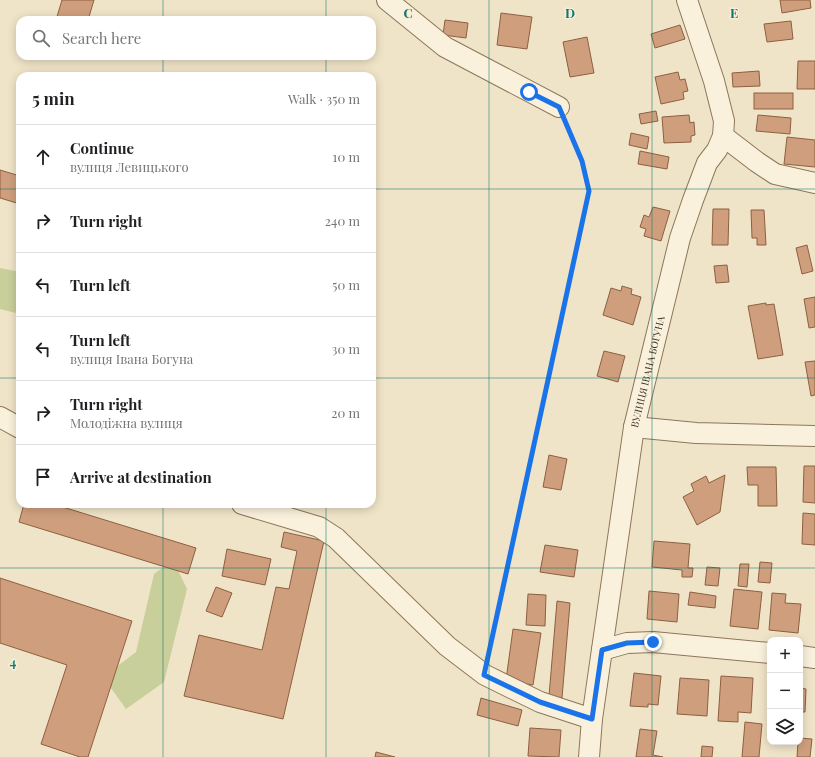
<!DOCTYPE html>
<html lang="en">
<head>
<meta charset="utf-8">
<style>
  :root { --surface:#fff; --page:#f6f6f6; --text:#202124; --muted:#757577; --line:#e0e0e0 }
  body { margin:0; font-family:"Playfair Display",serif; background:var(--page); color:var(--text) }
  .controls { position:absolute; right:12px; bottom:12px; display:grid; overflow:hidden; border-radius:8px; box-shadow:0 2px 10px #0003 }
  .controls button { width:36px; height:36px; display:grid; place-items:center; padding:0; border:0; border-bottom:1px solid var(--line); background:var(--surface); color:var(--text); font:20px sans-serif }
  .stop { position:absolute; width:12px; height:12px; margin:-9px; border:3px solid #1a73e8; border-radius:50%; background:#fff }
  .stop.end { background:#1a73e8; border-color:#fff; box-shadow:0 1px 4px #0008 }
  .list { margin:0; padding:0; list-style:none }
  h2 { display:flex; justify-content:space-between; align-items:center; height:52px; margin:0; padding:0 16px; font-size:17px }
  h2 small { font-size:13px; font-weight:400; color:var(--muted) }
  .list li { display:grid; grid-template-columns:26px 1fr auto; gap:12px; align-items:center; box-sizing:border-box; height:64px; padding:0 16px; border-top:1px solid var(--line) }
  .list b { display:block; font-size:15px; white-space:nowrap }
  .list p { margin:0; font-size:13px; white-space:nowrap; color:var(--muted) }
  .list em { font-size:13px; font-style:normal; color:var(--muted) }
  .icon { flex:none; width:22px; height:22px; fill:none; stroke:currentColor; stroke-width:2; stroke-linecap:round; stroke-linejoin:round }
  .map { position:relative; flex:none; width:815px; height:757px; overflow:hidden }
  .search { position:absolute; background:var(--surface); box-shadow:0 2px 10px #0003; left:16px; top:16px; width:360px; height:44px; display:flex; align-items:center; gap:10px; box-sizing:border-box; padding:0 14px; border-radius:12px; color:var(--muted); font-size:15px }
  .panel { position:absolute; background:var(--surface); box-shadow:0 2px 10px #0003; left:16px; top:72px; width:360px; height:436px; border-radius:12px }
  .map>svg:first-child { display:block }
</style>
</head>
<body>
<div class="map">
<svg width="815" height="757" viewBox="0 0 815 757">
  <rect width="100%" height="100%" fill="#f0e4c8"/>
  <!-- green -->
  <g fill="#c9cf9b">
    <path d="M0 268 20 272V314L0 309Z"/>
    <path d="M173 560 187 589 164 682 126 709 103 677 136 652 154 574Z"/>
  </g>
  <!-- building -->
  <g fill="#cf9f7d" stroke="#8d5f41">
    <path d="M62 0H94L88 20H56Z"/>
    <path d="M780 0H810L811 8 782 13Z"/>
    <path d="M501 13 532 17 527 49 497 45Z"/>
    <path d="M445 20 468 23 466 38 443 35Z"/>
    <path d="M791 21 793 39 767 42 764 24Z"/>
    <path d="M680 25 685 39 655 48 651 34Z"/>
    <path d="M587 37 594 73 570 77 563 42Z"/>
    <path d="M798 61H815V89H797Z"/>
    <path d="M759 71 760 86 733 87 732 73Z"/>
    <path d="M678 72 680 80 685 79 688 91 683 92 684 99 661 104 655 77Z"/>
    <rect x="754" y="93" width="39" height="16"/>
    <path d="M656 111 658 121 641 124 639 114Z"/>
    <path d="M689 115 690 123 694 122 695 135 691 136V142L664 143 662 117Z"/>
    <path d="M758 115 791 118 790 134 756 131Z"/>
    <path d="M631 133 649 137 647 149 629 145Z"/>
    <path d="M787 137 815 140V167L784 164Z"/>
    <path d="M640 151 669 157 667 169 638 164Z"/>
    <path d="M0 170 20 176V204L0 198Z"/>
    <path d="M653 207 670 211 661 241 644 236 646 229 640 227 644 215 649 217Z"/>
    <path d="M713 209H729L728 245H712Z"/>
    <path d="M751 210H764L766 245H757V238H752Z"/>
    <path d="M807 245 813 271 802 274 796 248Z"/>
    <path d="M727 265 729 282 716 283 714 266Z"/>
    <path d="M622 286 632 289 631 294 641 297 633 325 603 315 611 288 621 291Z"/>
    <path d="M815 297V327L809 328 804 299Z"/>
    <path d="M766 303V305L774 304 783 355 758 359 748 306Z"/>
    <path d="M604 351 625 356 618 382 597 376Z"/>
    <path d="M815 361V395L811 396 805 362Z"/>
    <path d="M549 455 567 459 561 490 543 487Z"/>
    <path d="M804 466H815V503L803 502Z"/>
    <path d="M747 467H776L777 506H758V485H748Z"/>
    <path d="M725 475 720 512 697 525 683 497 694 491 691 484 706 476 709 483Z"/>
    <path d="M24 504H53L196 548 188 574 19 522Z"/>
    <path d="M803 513 815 514V545L802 544Z"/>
    <path d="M284 532 324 541 283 719 184 696 199 635 262 650 276 587 289 589 297 551 281 547Z"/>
    <path d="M654 541 690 544 688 568H693L692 577H682V570L652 567Z"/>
    <path d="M545 545 578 550 574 577 540 572Z"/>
    <path d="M227 549 271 559 265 585 222 576Z"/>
    <path d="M760 562 772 563 770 583 758 582Z"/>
    <path d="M740 564H749L747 587 738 586Z"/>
    <path d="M707 567 720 568 718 586 705 585Z"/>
    <path d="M0 578 132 621 88 757H80L41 744 67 665 0 643Z"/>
    <path d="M216 587 232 593 222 617 206 611Z"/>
    <path d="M734 589 762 592 758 629 730 626Z"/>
    <path d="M649 591 679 594 677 622 647 619Z"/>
    <path d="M690 592 716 596 715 608 688 605Z"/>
    <path d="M772 593 786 594 785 603 801 604 798 633 769 630Z"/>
    <path d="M528 594 546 595 545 626 526 625Z"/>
    <path d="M557 601 570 603 562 698 549 696Z"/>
    <path d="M513 629 541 633 533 685 506 680Z"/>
    <path d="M634 673 661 676 658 705 648 704V707L630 706Z"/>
    <path d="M721 676 753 678 751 713 738 712V722L718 721Z"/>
    <path d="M680 678 709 680 707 716 677 714Z"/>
    <path d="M800 688 806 689 805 712H800Z"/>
    <path d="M481 698 522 710 518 726 477 715Z"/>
    <path d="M745 722 762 724 759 757H742Z"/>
    <path d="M530 728 561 730 559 757 528 756Z"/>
    <path d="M640 729 657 731 653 755 663 757H636Z"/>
    <path d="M800 738 812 739 810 757H797L798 742H800Z"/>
    <path d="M702 746 713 747 712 757H701Z"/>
    <path d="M376 752 395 757H375Z"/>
  </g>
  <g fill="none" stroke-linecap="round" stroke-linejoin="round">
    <!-- minor casing -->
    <g stroke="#8d765c" stroke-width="22">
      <g id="minor">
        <path d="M387 0 445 47 559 107"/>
        <path d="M723 136 757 162 775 174 815 183"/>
        <path d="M0 417 20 428"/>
        <path d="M634 427 696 433 815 436"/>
        <path d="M242 504 319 527 336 538 447 646 485 675 540 702 592 719"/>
        <path d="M602 650 627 643 653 642 770 653"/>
        <path d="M800 656 815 658"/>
        <path id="s1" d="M589 757 592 719 634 427 680 238 693 200 707 163 717 150 723 136 724 121 714 81 687 0"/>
      </g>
    </g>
    <!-- path -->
    <path stroke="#8d765c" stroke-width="2.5" stroke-dasharray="3 2" stroke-linecap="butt" d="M489 655 589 191 582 161 565 123"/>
    <!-- minor -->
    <use href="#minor" stroke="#faf1dc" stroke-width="20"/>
  </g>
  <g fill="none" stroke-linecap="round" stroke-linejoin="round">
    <!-- route -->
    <path stroke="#1a73e8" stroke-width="5" d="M529 92 559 107 582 161 589 191 484 675 540 702 592 719 602 650 627 643 653 642"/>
  </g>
  <!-- grid -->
  <path fill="none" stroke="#0f766e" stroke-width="1" stroke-opacity="0.55" d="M163 0V20M326 0V20M489 0V757M652 0V757M163 56V76M326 56V76M0 189H20M372 189H815M0 378H20M372 378H815M163 504V757M326 504V757M0 568H815"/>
  <g text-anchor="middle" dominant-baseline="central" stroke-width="3" stroke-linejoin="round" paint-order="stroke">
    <!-- street labels -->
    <g font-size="10" fill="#3d2e20" stroke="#f7eed8">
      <text stroke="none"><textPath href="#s1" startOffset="390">ВУЛИЦЯ ІВАНА БОГУНА</textPath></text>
    </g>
  </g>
  <g font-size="13" text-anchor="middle" font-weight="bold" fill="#0f766e" stroke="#f7eed8" stroke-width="3" stroke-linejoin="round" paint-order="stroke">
    <text x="408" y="18">C</text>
    <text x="570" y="18">D</text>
    <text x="734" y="18">E</text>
    <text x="13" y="667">4</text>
  </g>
</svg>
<div class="controls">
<button>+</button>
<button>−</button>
<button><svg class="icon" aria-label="layers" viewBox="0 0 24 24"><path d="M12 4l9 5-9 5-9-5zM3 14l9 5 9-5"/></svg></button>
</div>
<div class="stop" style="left:529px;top:92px"></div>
<div class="stop end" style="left:653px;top:642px"></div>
<div class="search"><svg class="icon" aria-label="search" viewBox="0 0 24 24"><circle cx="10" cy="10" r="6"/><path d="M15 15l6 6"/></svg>Search here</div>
<section class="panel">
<h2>5 min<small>Walk · 350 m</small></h2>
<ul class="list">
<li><svg class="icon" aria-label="ahead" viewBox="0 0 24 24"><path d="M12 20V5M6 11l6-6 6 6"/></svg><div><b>Continue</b><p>вулиця Левицького</p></div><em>10 m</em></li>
<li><svg class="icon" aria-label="right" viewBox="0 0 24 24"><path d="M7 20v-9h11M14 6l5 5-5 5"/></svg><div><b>Turn right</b></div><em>240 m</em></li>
<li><svg class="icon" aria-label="left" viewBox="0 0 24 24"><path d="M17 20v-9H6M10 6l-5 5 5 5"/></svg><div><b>Turn left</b></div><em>50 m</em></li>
<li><svg class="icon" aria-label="left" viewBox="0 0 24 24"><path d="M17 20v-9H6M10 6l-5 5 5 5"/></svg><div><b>Turn left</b><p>вулиця Івана Богуна</p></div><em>30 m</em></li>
<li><svg class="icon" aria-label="right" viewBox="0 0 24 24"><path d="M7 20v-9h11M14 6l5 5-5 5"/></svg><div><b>Turn right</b><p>Молодіжна вулиця</p></div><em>20 m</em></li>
<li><svg class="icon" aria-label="arrive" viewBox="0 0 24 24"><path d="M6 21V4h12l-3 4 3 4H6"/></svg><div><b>Arrive at destination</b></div></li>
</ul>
</section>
</div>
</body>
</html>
